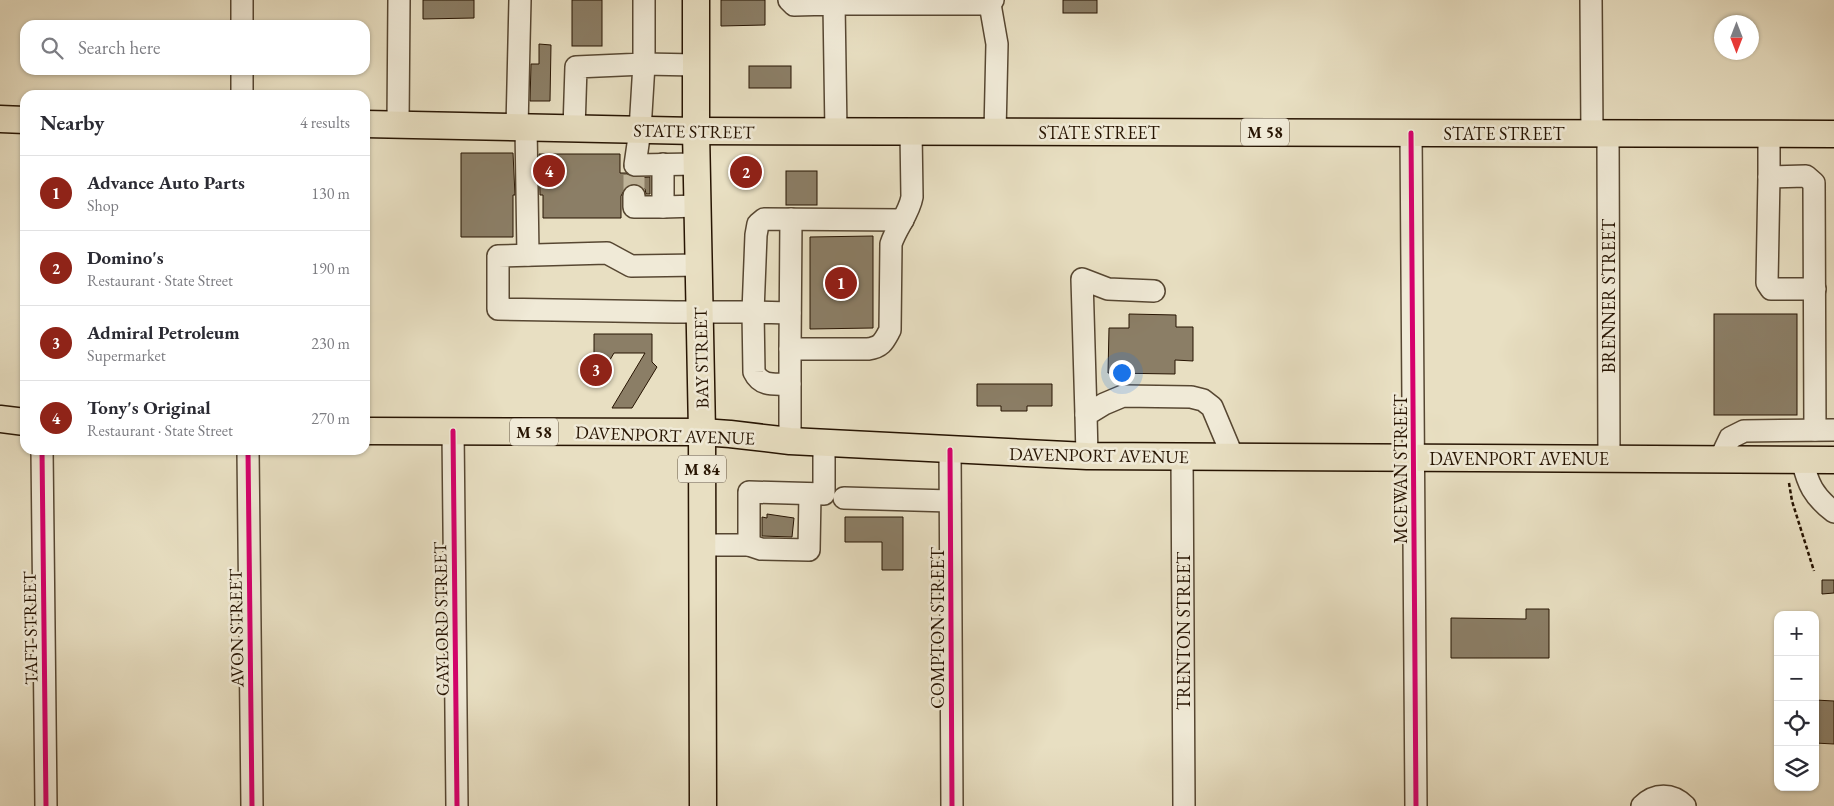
<!DOCTYPE html>
<html lang="en">
<head>
<meta charset="utf-8">
<style>
  :root { --surface:#fff; --page:#f2f2f3; --text:#2b2b33; --muted:#7c7c81; --line:#e1e1e2; --accent:#8f2418 }
  body { margin:0; font-family:"EB Garamond",serif; background:var(--page); color:var(--text) }
  .controls { position:absolute; right:15px; bottom:15px; display:grid; overflow:hidden; border-radius:10px; box-shadow:0 1px 4px #0004 }
  .controls button { width:45px; height:45px; display:grid; place-items:center; padding:0; border:0; border-bottom:1px solid var(--line); background:var(--surface); color:var(--text); font:25px sans-serif }
  .compass { position:absolute; left:1714px; top:15px; width:45px; height:45px; border-radius:50%; background:var(--surface); box-shadow:0 1px 4px #0004; rotate:180deg }
  .you { position:absolute; left:1121px; top:372px; width:18px; height:18px; margin:-12px; border:4px solid #fff; border-radius:50%; background:#1a73e8; box-shadow:0 0 0 8px #1a73e833 }
  .badge { display:grid; place-items:center; width:32px; height:32px; border-radius:50%; background:var(--accent); color:#fff; font-size:16px; font-weight:700 }
  .pin { position:absolute; translate:-50% -50%; border:2px solid #fff; box-shadow:0 1px 5px #0006 }
  .list { margin:0; padding:0; list-style:none }
  h2 { display:flex; justify-content:space-between; align-items:center; height:65px; margin:0; padding:0 20px; font-size:21px }
  h2 small { font-size:16px; font-weight:400; color:var(--muted) }
  .list li { display:grid; grid-template-columns:32px 1fr auto; gap:15px; align-items:center; box-sizing:border-box; height:75px; padding:0 20px; border-top:1px solid var(--line) }
  .list b { display:block; font-size:19px; white-space:nowrap }
  .list p { margin:0; font-size:16px; white-space:nowrap; color:var(--muted) }
  .list em { font-size:16px; font-style:normal; color:var(--muted) }
  .icon { flex:none; width:28px; height:28px; fill:none; stroke:currentColor; stroke-width:2; stroke-linecap:round; stroke-linejoin:round }
  .map { position:relative; flex:none; width:1834px; height:806px; overflow:hidden }
  .search { position:absolute; background:var(--surface); box-shadow:0 1px 4px #0004; left:20px; top:20px; width:350px; height:55px; display:flex; align-items:center; gap:12px; box-sizing:border-box; padding:0 18px; border-radius:15px; color:var(--muted); font-size:19px }
  .panel { position:absolute; background:var(--surface); box-shadow:0 1px 4px #0004; left:20px; top:90px; width:350px; height:365px; border-radius:15px }
  .map>svg:first-child { display:block }
</style>
</head>
<body>
<div class="map">
<svg width="1834" height="806" viewBox="0 0 1834 806">
  <rect width="100%" height="100%" fill="#e8dfc2"/>
  <filter id="stains"><feTurbulence type="fractalNoise" baseFrequency=".004" numOctaves="4"/><feColorMatrix values="0 0 0 0 .2 0 0 0 0 .09 0 0 0 0 .02 0 0 0 .5 -.17"/></filter>
  <radialGradient id="worn" r=".72"><stop offset=".6" stop-color="#630" stop-opacity="0"/><stop offset="1" stop-color="#630" stop-opacity=".3"/></radialGradient>
  <!-- building -->
  <g fill="#8b7e66" stroke="#271402">
    <path d="M423 0H474V18L423 19Z"/>
    <rect x="572" y="0" width="30" height="46"/>
    <path d="M721 0H765V25L721 26Z"/>
    <rect x="1063" y="0" width="34" height="13"/>
    <path d="M539 44 551 45 550 101H530L531 64H539Z"/>
    <rect x="749" y="66" width="42" height="22"/>
    <path d="M461 153H513L515 195H513V237H461Z"/>
    <path d="M539 154H620V173H626L635 178 650 177V194H646L645 189 640 185 634 184 627 185 621 196V218H543V195H540Z"/>
    <rect x="735" y="159" width="22" height="25"/>
    <rect x="786" y="171" width="31" height="34"/>
    <path d="M873 236V328L810 329V237Z"/>
    <path d="M1129 314 1176 315V327H1193V361L1175 360V374L1108 373 1109 328H1129Z"/>
    <rect x="1714" y="314" width="83" height="101"/>
    <path d="M594 334H652V362L657 367 632 408H612L645 353H614L598 380 586 373 594 361Z"/>
    <path d="M977 384H1052V406H1027V411H1001V406H977Z"/>
    <path d="M767 514 794 518 792 537 762 536V517L767 518Z"/>
    <path d="M845 517H903V570H882V542H845Z"/>
    <path d="M1822 580H1834V593L1822 594Z"/>
    <path d="M1526 609H1549V658H1451V618L1526 619Z"/>
    <path d="M1815 700 1834 701V744L1815 743Z"/>
  </g>
  <g fill="none" stroke-linecap="round" stroke-linejoin="round">
    <!-- minor-tunnel -->
    <path stroke="#c1b69c" stroke-width="21" stroke-dasharray="21 11" stroke-linecap="butt" d="M634 196V173"/>
    <!-- minor casing -->
    <g stroke="#574732" stroke-width="24">
      <g id="minor">
        <path d="M789 0 794 5 834 4 836 132"/>
        <path d="M834 0V4H990L993 0"/>
        <path d="M1591 0 1592 133"/>
        <path d="M990 4 997 44 995 132"/>
        <path d="M242 25V0"/>
        <path d="M696 65 644 64 640 130 635 165 697 164"/>
        <path d="M242 95V70"/>
        <path d="M398 124 399 0"/>
        <path d="M517 127 520 0"/>
        <path d="M526 127 528 255"/>
        <path d="M574 129 576 67 644 64V0"/>
        <path d="M1411 133 1416 806"/>
        <path d="M1608 133 1609 458"/>
        <path d="M1769 134V177L1806 176 1814 183 1815 430"/>
        <path d="M663 164V207L698 206"/>
        <path d="M1769 177 1767 283 1771 289H1815"/>
        <path d="M634 196V207H663"/>
        <path d="M700 265 631 266 607 253 498 256V309L675 312H753L756 235 758 224 764 219 903 220"/>
        <path d="M790 349 791 219"/>
        <path d="M790 384C775 384 761 387 754 372L753 312 790 313"/>
        <path d="M1086 415 1082 279 1108 289 1154 291"/>
        <path d="M453 431 457 806"/>
        <path d="M790 441V349H868C882 347 884 341 890 330L891 244C896 228 909 214 912 197L911 132"/>
        <path d="M42 450 46 806"/>
        <path d="M248 450 252 806"/>
        <path d="M950 450 952 806"/>
        <path d="M1087 456 1086 415 1104 404 1123 396 1191 397 1203 400 1212 407 1233 457"/>
        <path d="M1182 456 1184 806"/>
        <path d="M1720 459 1730 438 1744 431 1834 430"/>
        <path d="M1802 460C1808 484 1813 496 1834 512"/>
        <path d="M844 498 950 501"/>
        <path d="M702 545H749V492L824 494V443"/>
        <path d="M749 545 761 549 809 550 810 494"/>
        <path d="M1642 806C1655 793 1672 793 1685 806"/>
      </g>
    </g>
    <!-- major casing -->
    <g stroke="#271402" stroke-width="29">
      <g id="major">
        <path d="M696 0V131L702 432 703 806"/>
        <path d="M0 119 25 120"/>
        <path d="M365 124 696 131 1834 134"/>
        <path d="M0 419 25 422"/>
        <path d="M365 431 702 432 730 434 790 441 1087 456 1834 460"/>
      </g>
    </g>
    <!-- path -->
    <path stroke="#271402" stroke-width="2.5" stroke-dasharray="4 2.5" stroke-linecap="butt" d="M1789 483 1792 501 1814 571"/>
    <!-- minor -->
    <use href="#minor" stroke="#f0ead7" stroke-width="21"/>
    <!-- major -->
    <use href="#major" stroke="#e8dfc2" stroke-width="26"/>
    <!-- cycleway casing -->
    <g stroke="#f0ead7" stroke-width="8">
      <g id="cycleway">
        <path d="M1411 133 1416 806"/>
        <path d="M453 431 457 806"/>
        <path d="M42 450 46 806"/>
        <path d="M248 450 252 806"/>
        <path d="M950 450 952 806"/>
      </g>
    </g>
    <!-- cycleway -->
    <use href="#cycleway" stroke="#d6006c" stroke-width="5"/>
  </g>
  <g text-anchor="middle" dominant-baseline="central" stroke-width="5" stroke-linejoin="round" paint-order="stroke">
    <!-- shield labels -->
    <g fill="#f0ead7" stroke="#635442" stroke-width="1">
      <rect x="1241" y="118.5" width="48" height="27" rx="4"/>
      <rect x="510" y="418.5" width="48" height="27" rx="4"/>
      <rect x="678" y="455.5" width="48" height="27" rx="4"/>
    </g>
    <g font-size="16" font-weight="bold" fill="#271402">
      <text x="1265" y="132">M 58</text>
      <text x="534" y="432">M 58</text>
      <text x="702" y="469">M 84</text>
    </g>
    <!-- street labels -->
    <g font-size="18" fill="#271402" stroke="#f0ead7">
      <text transform="translate(694 131) rotate(1)">STATE STREET</text>
      <text x="1099" y="132">STATE STREET</text>
      <text x="1504" y="133">STATE STREET</text>
      <text transform="translate(1608 296) rotate(-90)">BRENNER STREET</text>
      <text transform="translate(701 358) rotate(-91)">BAY STREET</text>
      <text transform="translate(665 435) rotate(2)">DAVENPORT AVENUE</text>
      <text transform="translate(1099 455) rotate(1)">DAVENPORT AVENUE</text>
      <text x="1519" y="458">DAVENPORT AVENUE</text>
      <text transform="translate(1400 469) rotate(-90)">MCEWAN STREET</text>
      <text transform="translate(441 619) rotate(-91)">GAYLORD STREET</text>
      <text transform="translate(30 628) rotate(-91)">TAFT STREET</text>
      <text transform="translate(236 628) rotate(-91)">AVON STREET</text>
      <text transform="translate(937 628) rotate(-90)">COMPTON STREET</text>
      <text transform="translate(1183 631) rotate(-90)">TRENTON STREET</text>
    </g>
  </g>
  <rect width="100%" height="100%" filter="url(#stains)"/>
  <rect width="100%" height="100%" fill="url(#worn)"/>
</svg>
<div class="controls">
<button>+</button>
<button>−</button>
<button><svg class="icon" aria-label="locate" viewBox="0 0 24 24"><circle cx="12" cy="12" r="6"/><path d="M12 2v4M12 18v4M2 12h4M18 12h4"/></svg></button>
<button><svg class="icon" aria-label="layers" viewBox="0 0 24 24"><path d="M12 4l9 5-9 5-9-5zM3 14l9 5 9-5"/></svg></button>
</div>
<svg class="compass" viewBox="-18 -18 36 36"><path d="M0-13l5 13h-10z" fill="#e53935"/><path d="M0 13l5-13h-10z" fill="#7c7c81"/></svg>
<div class="you"></div>
<div class="pin badge" style="left:841px;top:283px">1</div>
<div class="pin badge" style="left:746px;top:172px">2</div>
<div class="pin badge" style="left:596px;top:370px">3</div>
<div class="pin badge" style="left:549px;top:171px">4</div>
<div class="search"><svg class="icon" aria-label="search" viewBox="0 0 24 24"><circle cx="10" cy="10" r="6"/><path d="M15 15l6 6"/></svg>Search here</div>
<section class="panel">
<h2>Nearby<small>4 results</small></h2>
<ul class="list">
<li><span class="badge">1</span><div><b>Advance Auto Parts</b><p>Shop</p></div><em>130 m</em></li>
<li><span class="badge">2</span><div><b>Domino's</b><p>Restaurant · State Street</p></div><em>190 m</em></li>
<li><span class="badge">3</span><div><b>Admiral Petroleum</b><p>Supermarket</p></div><em>230 m</em></li>
<li><span class="badge">4</span><div><b>Tony's Original</b><p>Restaurant · State Street</p></div><em>270 m</em></li>
</ul>
</section>
</div>
</body>
</html>
